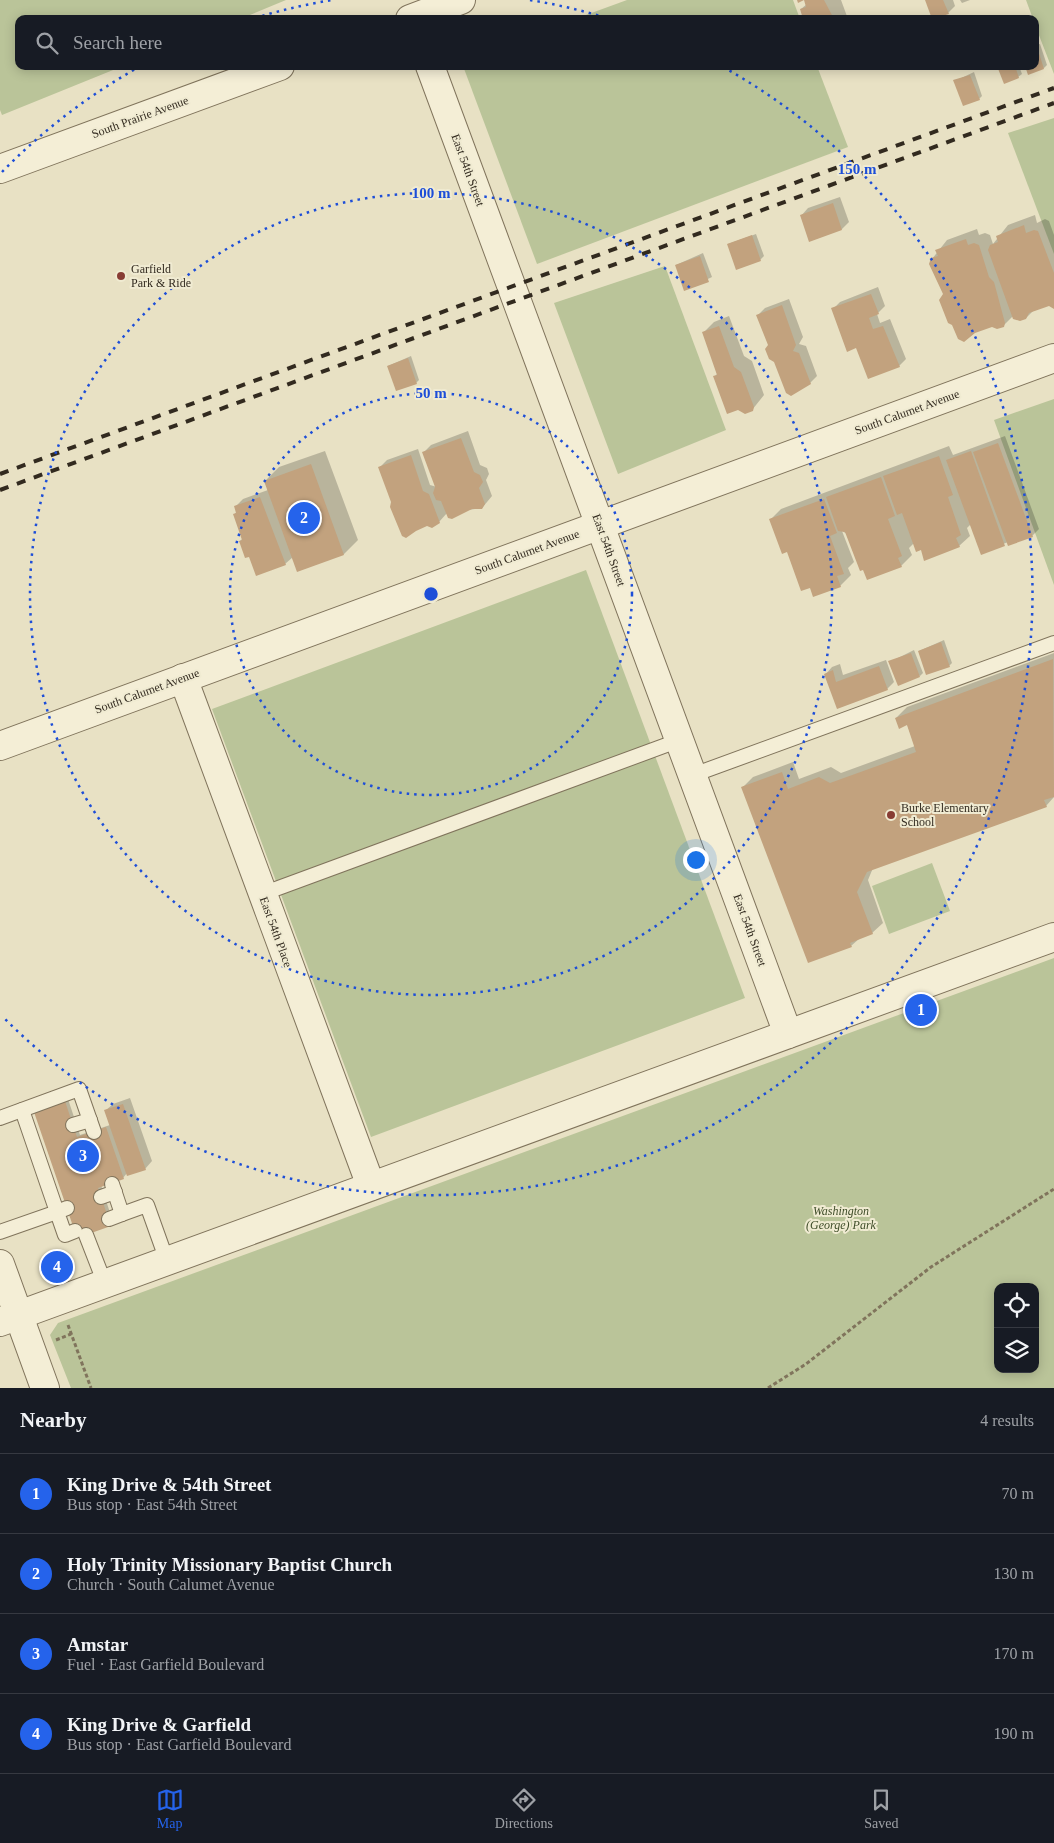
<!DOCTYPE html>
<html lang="en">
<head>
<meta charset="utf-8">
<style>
  :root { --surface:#171b24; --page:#242831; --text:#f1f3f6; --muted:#9ea1a6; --line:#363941; --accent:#2563eb }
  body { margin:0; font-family:Georgia,serif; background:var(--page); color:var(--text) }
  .controls { position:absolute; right:15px; bottom:15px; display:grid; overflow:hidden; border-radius:10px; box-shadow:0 2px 12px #0003 }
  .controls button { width:45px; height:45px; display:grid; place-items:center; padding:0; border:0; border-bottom:1px solid var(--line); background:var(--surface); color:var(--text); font:25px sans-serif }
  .you { position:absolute; left:695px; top:859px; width:18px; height:18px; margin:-12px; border:4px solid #fff; border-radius:50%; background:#1a73e8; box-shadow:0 0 0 8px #1a73e833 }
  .badge { display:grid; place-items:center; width:32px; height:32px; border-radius:50%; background:var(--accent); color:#fff; font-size:16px; font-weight:700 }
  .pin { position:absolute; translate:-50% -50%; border:2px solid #fff; box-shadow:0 1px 5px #0006 }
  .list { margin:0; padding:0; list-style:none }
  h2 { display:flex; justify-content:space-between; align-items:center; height:65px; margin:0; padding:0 20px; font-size:21px }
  h2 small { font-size:16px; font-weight:400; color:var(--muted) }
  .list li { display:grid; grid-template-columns:32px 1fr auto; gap:15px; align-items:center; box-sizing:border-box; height:80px; padding:0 20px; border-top:1px solid var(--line) }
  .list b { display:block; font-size:19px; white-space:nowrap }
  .list p { margin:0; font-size:16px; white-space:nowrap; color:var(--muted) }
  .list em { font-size:16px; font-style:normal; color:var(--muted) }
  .icon { flex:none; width:28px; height:28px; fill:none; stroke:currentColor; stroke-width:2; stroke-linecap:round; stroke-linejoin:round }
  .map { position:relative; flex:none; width:1054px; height:1388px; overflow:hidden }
  .search { position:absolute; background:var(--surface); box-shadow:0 2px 12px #0003; left:15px; right:15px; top:15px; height:55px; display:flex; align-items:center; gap:12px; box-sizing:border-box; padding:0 18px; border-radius:10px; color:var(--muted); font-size:19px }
  .sheet { height:385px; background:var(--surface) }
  nav { display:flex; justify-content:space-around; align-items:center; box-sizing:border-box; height:70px; border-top:1px solid var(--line); background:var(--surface); font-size:14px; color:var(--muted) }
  nav a { display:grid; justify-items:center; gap:2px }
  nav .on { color:var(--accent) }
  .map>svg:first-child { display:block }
</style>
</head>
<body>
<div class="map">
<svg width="1054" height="1388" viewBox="0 0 1054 1388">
  <rect width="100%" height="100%" fill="#e8e1c4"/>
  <!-- green -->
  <g fill="#bac499" fill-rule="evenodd">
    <path d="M0 0H286L240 19H19V66H123L2 115 0 110Z"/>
    <path d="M627 0H793L800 19H575Z"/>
    <path d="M1026 0H1054V74L1035 25V19H1033Z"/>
    <path d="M463 66H817L848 147 537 264Z"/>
    <path d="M1054 118V254L1008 133Z"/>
    <path d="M665 266 726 430 618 474 554 303Z"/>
    <path d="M1054 399V585L994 420Z"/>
    <path d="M586 570 745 998 371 1137 212 709Z"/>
    <path d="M932 863 950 911 889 934 872 886Z"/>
    <path d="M1054 958V1388H71L50 1335 58 1323ZM998 1287H1035V1369H998Z"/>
  </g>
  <!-- shadow -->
  <g fill="#0003">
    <path d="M806 0H841L848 19H805L801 9 807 4Z"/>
    <path d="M926 0H953L955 6 948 13 933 19Z"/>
    <path d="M960 0H970L962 3Z"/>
    <path d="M1040 44 1047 65 1044 68 1035 66V45Z"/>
    <path d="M999 66H1019L1022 74 1018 77Z"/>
    <path d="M974 72 982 96 979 99 955 81Z"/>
    <path d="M840 197 849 222 842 229 810 241 801 216 808 208Z"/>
    <path d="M1035 215 1037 223 1045 219 1049 221 1054 235V307L1049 305 1033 311 1026 318 1013 316 1003 326 992 325 944 294 932 259 947 240 977 229 979 235 985 233 990 235 993 244 1008 225Z"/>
    <path d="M756 234 764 256 760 260 728 244Z"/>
    <path d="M703 253 712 277 685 290 676 265Z"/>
    <path d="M878 287 885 306 877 314 880 323 890 319 906 359 899 366 857 347 833 309 840 302Z"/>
    <path d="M789 299 803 337 799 344 806 346 817 376 810 383 769 345 758 315 765 308Z"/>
    <path d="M729 316 744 356 752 361 764 395 752 410 714 377 718 373 703 333 714 322Z"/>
    <path d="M411 356 419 380 416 383 388 366Z"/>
    <path d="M468 431 480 465 487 468 489 474 486 480 492 496 482 508 447 513 439 522 392 501 380 467 387 460 418 449 430 485 437 487 424 452 431 445Z"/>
    <path d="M1005 436 1039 529 1032 536 1008 542 981 553 971 524 967 528 970 536 959 546 921 549 914 543 909 548 912 555 901 566 842 531 854 562 848 568 851 575 840 586H810L770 520 781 509 949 446 953 455Z"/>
    <path d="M325 451 358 540 344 554 298 571 293 557 285 564 250 555 240 541 243 538 235 514 237 511 236 506 243 499 268 490 265 481 279 467Z"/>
    <path d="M944 640 952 663 949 666 919 651Z"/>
    <path d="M914 650 923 673 920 676 890 662Z"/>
    <path d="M1054 653V797L1046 806 873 868 868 880 883 923 872 933 860 938 851 946 742 788 753 777 793 762 799 779 831 767 841 773 915 746 907 724 896 718 907 707Z"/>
    <path d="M886 660 894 682 887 689 838 708 825 675 832 667 840 664 843 675Z"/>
    <path d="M130 1098 152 1161 145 1169 127 1173 123 1178 101 1185 113 1222 110 1225 35 1112 68 1099 80 1135 110 1125 105 1111 113 1104Z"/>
  </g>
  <!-- building -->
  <g fill="#c2a27e">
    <path d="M797 0H824L834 19H803L800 9 806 7 804 0 798 3Z"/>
    <path d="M925 0H943L949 14 932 19Z"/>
    <path d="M1036 44 1044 69 1028 75 1025 66H1035Z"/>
    <path d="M997 66H1015L1019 78 1004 84Z"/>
    <path d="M970 75 980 100 963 106 953 80Z"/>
    <path d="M833 203 842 230 809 242 800 215Z"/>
    <path d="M1024 225 1026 233 1034 230 1038 231 1054 273V309L1049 306 1029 313 1026 319 1020 321 1013 319 988 250 990 245 998 242 996 236Z"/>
    <path d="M752 235 761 261 736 270 727 244Z"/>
    <path d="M966 239 968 245 974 243 979 245 989 277 994 282 1005 323 1004 327 997 329 992 327 975 333 964 342 958 339 952 325 948 323 939 300 943 294 929 264 931 258 938 256 935 250Z"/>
    <path d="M700 256 709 282 684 291 675 265Z"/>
    <path d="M871 294 879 314 869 318 873 329 883 326 900 367 868 379 856 348 847 352 831 308Z"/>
    <path d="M782 305 796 345 793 351 799 353 811 384 791 396 786 393 774 362 769 359 765 349 768 345 756 315Z"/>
    <path d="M719 326 734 367 741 372 754 407 753 411 745 414 738 410 727 414 713 376 717 375 702 332Z"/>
    <path d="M408 358 417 384 396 391 387 366Z"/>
    <path d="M461 438 474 472 480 475 483 482 479 488 485 504 482 509H472L452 519 448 518 441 501 436 500 433 493 435 487 422 452Z"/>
    <path d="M998 443 1033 537 1008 546 973 452Z"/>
    <path d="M971 451 1005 546 981 555 946 460Z"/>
    <path d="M411 455 423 491 429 494 440 523 432 528 427 526 416 531 406 538 402 536 390 507 391 502 378 467Z"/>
    <path d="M939 456 953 495 948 497 961 535 956 538 960 547 924 561 921 550 916 552 902 513 897 515 883 476Z"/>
    <path d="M311 464 344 555 297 572 264 481Z"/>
    <path d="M881 477 895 516 888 519 902 556 898 558 902 567 867 580 863 570 860 571 845 532 838 531 826 497Z"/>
    <path d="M260 497 286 565 256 576 249 557 245 558 239 541 242 540 233 514 236 513 234 506Z"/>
    <path d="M824 499 837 533 830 536 844 574 837 576 841 587 813 597 810 588 801 591 787 552 782 554 769 519Z"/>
    <path d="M941 642 950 667 926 675 918 651Z"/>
    <path d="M911 653 920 677 898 686 888 661Z"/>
    <path d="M1053 659 1054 797 1044 800 1047 807 867 872 857 892 873 934 850 943 852 947 808 963 741 787 782 772 788 789 819 777 830 783 916 752 907 725 899 729 895 718Z"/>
    <path d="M879 666 888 690 837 709 824 674 833 670 836 682Z"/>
    <path d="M65 1101 77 1137 106 1127 124 1179 98 1188 111 1226 77 1238 34 1112Z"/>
    <path d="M123 1104 146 1170 127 1176 104 1110Z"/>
  </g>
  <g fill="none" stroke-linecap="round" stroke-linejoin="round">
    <!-- service casing -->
    <g stroke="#80745c" stroke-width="16">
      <g id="service">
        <path d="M693 775 1054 643"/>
        <path d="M262 894 680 740"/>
        <path d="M0 1118 79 1089 94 1132"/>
        <path d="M73 1125 90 1120"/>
        <path d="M112 1184 122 1214 147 1205 167 1261"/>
        <path d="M101 1197 115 1192"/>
        <path d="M67 1208 57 1212 65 1235 75 1231"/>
        <path d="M109 1219 122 1214"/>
        <path d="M0 1232 57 1212 22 1110"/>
        <path d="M86 1235 105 1284"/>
      </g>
    </g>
    <!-- minor casing -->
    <g stroke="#80745c" stroke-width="30">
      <g id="minor">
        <path d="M410 19 461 0"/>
        <path d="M430 66 788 1034"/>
        <path d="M0 169 280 66"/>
        <path d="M183 678 371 1186"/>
        <path d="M0 746 1054 358"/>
      </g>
    </g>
    <!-- tertiary casing -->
    <g stroke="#80745c" stroke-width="30">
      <g id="tertiary">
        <path d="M0 1264 45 1388"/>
        <path d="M0 1322 1054 937"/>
      </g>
    </g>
    <!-- path -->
    <g stroke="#80745c" stroke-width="3" stroke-dasharray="4 2.5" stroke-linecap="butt">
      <path d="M68 1325 91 1388"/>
      <path d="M56 1340 71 1334"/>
      <path d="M768 1388 806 1364 931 1267 1054 1189"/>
    </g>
    <!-- service -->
    <use href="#service" stroke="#f4eed6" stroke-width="14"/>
    <!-- minor -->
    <use href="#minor" stroke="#f4eed6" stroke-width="28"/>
    <!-- tertiary -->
    <use href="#tertiary" stroke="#f4eed6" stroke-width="28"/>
    <!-- rail -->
    <g stroke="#322a1f" stroke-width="4" stroke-dasharray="9 9" stroke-linecap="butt">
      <path d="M0 474 1054 88"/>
      <path d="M0 490 1054 103"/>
    </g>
  </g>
  <!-- distance rings -->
  <g fill="none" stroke="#1d4ed8" stroke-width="2.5" stroke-dasharray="2.5 5">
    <circle cx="431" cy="594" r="201"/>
    <circle cx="431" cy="594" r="401"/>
    <path d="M2 172A602 602 0 0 1 139 67M255 18A602 602 0 0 1 332 0M530 0A602 602 0 0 1 607 18M723 67A602 602 0 1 1 2 1016"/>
  </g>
  <!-- markers -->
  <g fill="#883d34" stroke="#f0ebd2" stroke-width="2">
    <circle cx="121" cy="276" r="5"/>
    <circle cx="891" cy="815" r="5"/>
  </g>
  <g text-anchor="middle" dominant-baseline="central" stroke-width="4" stroke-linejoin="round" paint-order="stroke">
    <!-- street labels -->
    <g font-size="12" fill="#322a1f" stroke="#f0ebd2">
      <text transform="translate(140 117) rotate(-20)">South Prairie Avenue</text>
      <text transform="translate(468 170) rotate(70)">East 54th Street</text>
      <text transform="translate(907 412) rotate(-20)">South Calumet Avenue</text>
      <text transform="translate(609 550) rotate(70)">East 54th Street</text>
      <text transform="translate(527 552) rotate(-20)">South Calumet Avenue</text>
      <text transform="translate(147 691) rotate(-20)">South Calumet Avenue</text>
      <text transform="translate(750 930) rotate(70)">East 54th Street</text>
      <text transform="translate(276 932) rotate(70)">East 54th Place</text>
    </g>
    <!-- poi labels -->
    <g font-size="12" fill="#322a1f" stroke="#f0ebd2" text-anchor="start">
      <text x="131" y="269">Garfield<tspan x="131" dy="14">Park &amp; Ride</tspan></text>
      <text x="901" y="808">Burke Elementary<tspan x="901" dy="14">School</tspan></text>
    </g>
    <!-- park labels -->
    <g font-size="12" font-style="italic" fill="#3e4c28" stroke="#f0ebd2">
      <text x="841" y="1211">Washington<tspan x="841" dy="14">(George) Park</tspan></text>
    </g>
  </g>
  <circle cx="431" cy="594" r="8" fill="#1d4ed8" stroke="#f0ebd2" stroke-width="2.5"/>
  <g font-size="15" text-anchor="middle" font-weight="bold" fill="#1d4ed8" stroke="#f0ebd2" stroke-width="4" stroke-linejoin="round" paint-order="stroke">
    <text x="857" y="174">150 m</text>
    <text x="431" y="198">100 m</text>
    <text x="431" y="398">50 m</text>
  </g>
</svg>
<div class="controls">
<button><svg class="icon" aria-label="locate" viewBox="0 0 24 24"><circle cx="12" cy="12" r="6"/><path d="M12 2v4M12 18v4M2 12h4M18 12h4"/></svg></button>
<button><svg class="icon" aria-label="layers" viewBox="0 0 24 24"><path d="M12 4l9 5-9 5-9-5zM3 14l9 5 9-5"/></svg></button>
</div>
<div class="you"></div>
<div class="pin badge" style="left:921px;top:1010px">1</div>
<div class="pin badge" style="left:304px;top:518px">2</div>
<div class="pin badge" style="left:83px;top:1156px">3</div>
<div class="pin badge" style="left:57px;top:1267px">4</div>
<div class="search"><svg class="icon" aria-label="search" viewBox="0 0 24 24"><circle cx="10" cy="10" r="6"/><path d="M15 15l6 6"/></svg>Search here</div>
</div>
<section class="sheet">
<h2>Nearby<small>4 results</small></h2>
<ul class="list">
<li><span class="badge">1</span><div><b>King Drive &amp; 54th Street</b><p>Bus stop · East 54th Street</p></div><em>70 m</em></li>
<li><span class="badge">2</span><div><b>Holy Trinity Missionary Baptist Church</b><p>Church · South Calumet Avenue</p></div><em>130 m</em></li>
<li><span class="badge">3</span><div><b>Amstar</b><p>Fuel · East Garfield Boulevard</p></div><em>170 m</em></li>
<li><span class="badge">4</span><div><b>King Drive &amp; Garfield</b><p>Bus stop · East Garfield Boulevard</p></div><em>190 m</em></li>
</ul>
</section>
<nav>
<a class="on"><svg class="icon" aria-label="map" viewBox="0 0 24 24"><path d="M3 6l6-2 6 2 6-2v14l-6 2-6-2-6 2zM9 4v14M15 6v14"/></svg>Map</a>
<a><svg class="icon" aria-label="directions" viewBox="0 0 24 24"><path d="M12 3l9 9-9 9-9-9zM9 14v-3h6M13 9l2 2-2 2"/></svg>Directions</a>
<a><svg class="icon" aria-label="saved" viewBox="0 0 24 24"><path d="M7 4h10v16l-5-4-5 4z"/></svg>Saved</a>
</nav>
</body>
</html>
